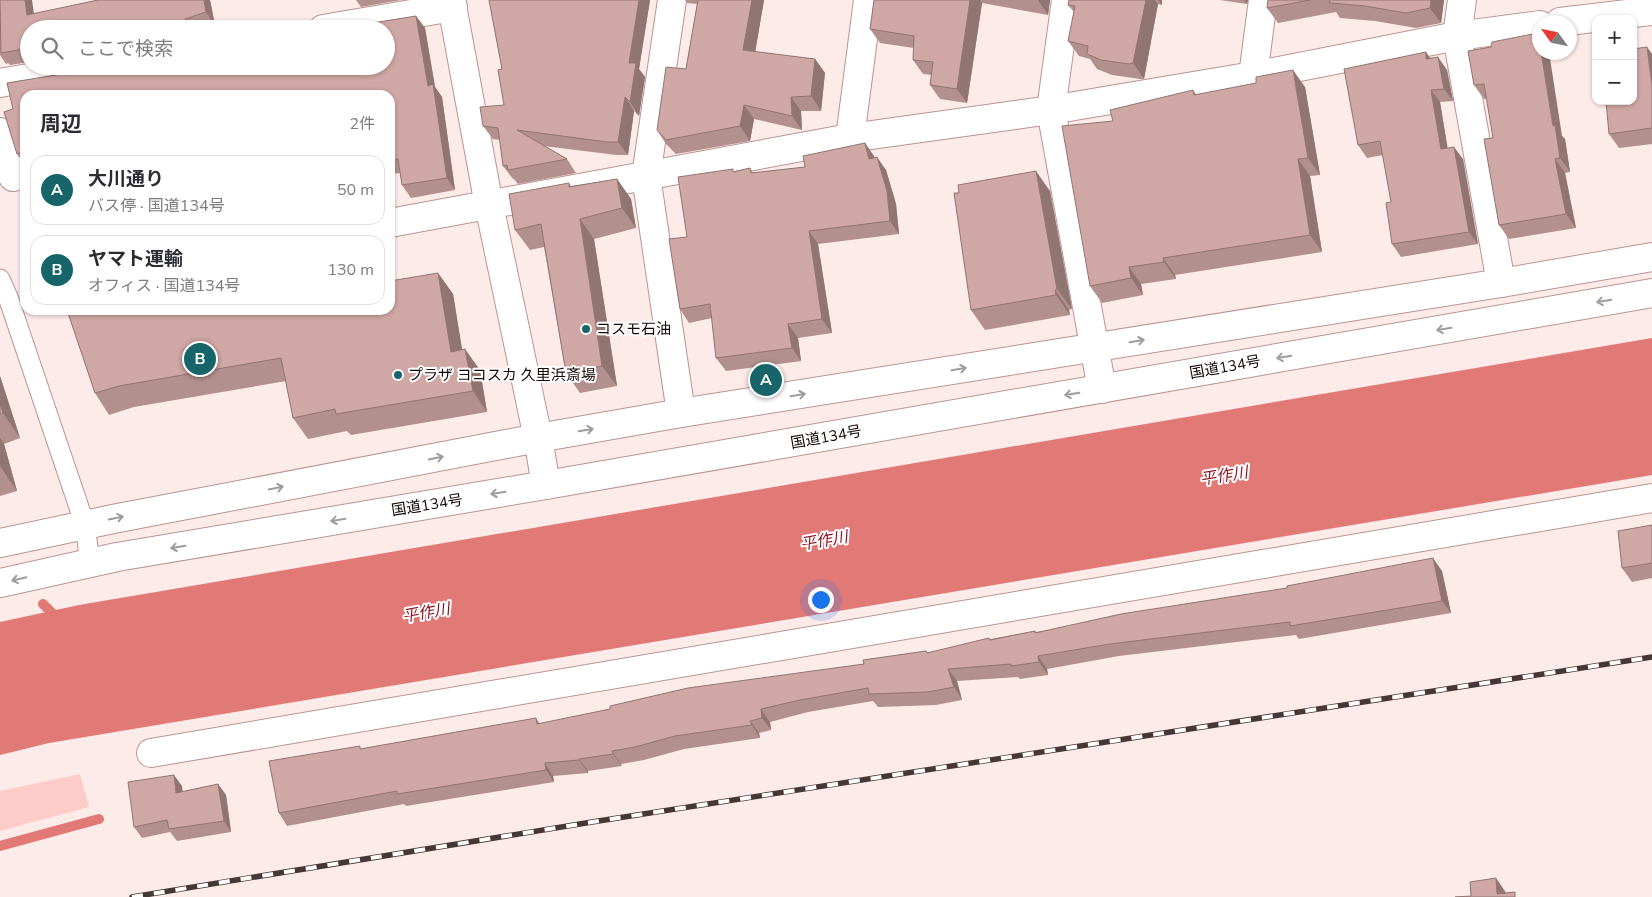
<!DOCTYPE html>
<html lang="ja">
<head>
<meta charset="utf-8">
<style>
  :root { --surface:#fff; --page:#f7f7f7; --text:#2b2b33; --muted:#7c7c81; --line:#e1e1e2; --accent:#17656b }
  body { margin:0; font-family:"Nunito Sans","Noto Sans JP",sans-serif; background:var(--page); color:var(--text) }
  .controls { position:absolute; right:15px; top:15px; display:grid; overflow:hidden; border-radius:10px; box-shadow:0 1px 4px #0004 }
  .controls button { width:45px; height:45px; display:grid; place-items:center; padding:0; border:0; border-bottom:1px solid var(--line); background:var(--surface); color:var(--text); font:25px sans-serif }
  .compass { position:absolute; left:1532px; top:15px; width:45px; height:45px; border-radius:50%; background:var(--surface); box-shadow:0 1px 4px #0004; rotate:303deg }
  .you { position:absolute; left:820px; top:599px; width:18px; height:18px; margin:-12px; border:4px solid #fff; border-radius:50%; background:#1a73e8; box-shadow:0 0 0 8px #1a73e833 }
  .badge { display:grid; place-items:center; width:32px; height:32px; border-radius:50%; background:var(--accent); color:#fff; font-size:16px; font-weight:700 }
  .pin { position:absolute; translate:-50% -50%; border:2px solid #fff; box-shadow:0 1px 5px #0006 }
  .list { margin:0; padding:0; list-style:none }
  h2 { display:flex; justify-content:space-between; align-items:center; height:65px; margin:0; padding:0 20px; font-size:21px }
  h2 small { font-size:16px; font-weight:400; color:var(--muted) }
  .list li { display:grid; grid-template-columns:32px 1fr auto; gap:15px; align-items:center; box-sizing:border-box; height:70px; margin:0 10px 10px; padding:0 10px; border:1px solid var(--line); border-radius:15px }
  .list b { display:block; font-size:19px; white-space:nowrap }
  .list p { margin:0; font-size:16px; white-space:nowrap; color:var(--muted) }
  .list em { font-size:16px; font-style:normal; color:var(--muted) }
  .icon { flex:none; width:28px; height:28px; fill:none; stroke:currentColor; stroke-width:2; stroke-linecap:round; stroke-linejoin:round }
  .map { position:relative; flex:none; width:1652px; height:897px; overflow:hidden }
  .search { position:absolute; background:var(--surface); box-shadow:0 1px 4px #0004; left:20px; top:20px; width:375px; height:55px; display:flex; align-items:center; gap:12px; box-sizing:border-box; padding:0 18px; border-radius:28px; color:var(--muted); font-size:19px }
  .panel { position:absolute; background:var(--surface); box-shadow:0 1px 4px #0004; left:20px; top:90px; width:375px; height:225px; border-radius:15px }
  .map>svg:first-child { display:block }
</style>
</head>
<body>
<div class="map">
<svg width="1652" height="897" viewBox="0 0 1652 897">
  <rect width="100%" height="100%" fill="#fcebe9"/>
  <!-- green -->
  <path fill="#fdccc8" d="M80 774 89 807 0 831V791Z"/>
  <!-- water -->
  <path fill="#e17a77" d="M1652 338V475L49 743 0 755V622L79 605Z"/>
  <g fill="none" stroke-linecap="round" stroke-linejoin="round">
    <!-- stream -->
    <g stroke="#e17a77" stroke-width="10">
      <path d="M43 604 60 621"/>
      <path d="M0 846 99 819"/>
    </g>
    <!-- lane casing -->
    <g stroke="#bb9491" stroke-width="21">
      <path id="lane" d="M0 279 8 297 85 525 90 563"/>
    </g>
    <!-- street casing -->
    <g stroke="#bb9491" stroke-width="30">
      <g id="street">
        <path d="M672 0 646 176 681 413"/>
        <path d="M1066 0 1051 110 1102 389"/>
        <path d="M1462 0 1457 36 1501 283"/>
        <path d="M1560 22 1652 11"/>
        <path d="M323 29 453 7"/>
        <path d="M1253 76 1263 0"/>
        <path d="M0 83 98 66"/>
        <path d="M0 132 13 177"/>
        <path d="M850 138 868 0"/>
        <path d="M390 223 850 138 1051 110 1253 76 1457 36 1540 25"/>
        <path d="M151 753 1652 498"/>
      </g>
    </g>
    <!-- secondary casing -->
    <g stroke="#bb9491" stroke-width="30">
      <path id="secondary" d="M451 0 489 205 538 438 546 485"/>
    </g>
    <!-- highway casing -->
    <g stroke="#bb9491" stroke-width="30">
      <g id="highway">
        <path d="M0 543 113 519 538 438 681 413 1501 283 1652 257"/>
        <path d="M0 583 117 557 546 485 1652 293"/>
      </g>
    </g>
    <!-- lane -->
    <use href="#lane" stroke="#fff" stroke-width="19"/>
    <!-- street -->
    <use href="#street" stroke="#fff" stroke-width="28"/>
    <!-- secondary -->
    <use href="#secondary" stroke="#fff" stroke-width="28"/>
    <!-- highway -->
    <use href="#highway" stroke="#fff" stroke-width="28"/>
    <!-- rail casing -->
    <g stroke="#453736" stroke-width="5.5">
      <path id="rail" d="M132 897 592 822 1652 657"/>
    </g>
    <!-- rail -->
    <use href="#rail" stroke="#fff" stroke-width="4" stroke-dasharray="11" stroke-linecap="butt"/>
  </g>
  <!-- wall -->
  <g fill="#b2908d">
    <path d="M0 0 34 13 210 0 215 25 203 29H29V62L10 65 8 63 6 64 0 55Z"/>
    <path d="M356 0H401L361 7Z"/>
    <path d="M489 0H650L639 69 645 77 639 116 634 111 628 155H616L544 146 567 159 576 173 518 184 514 179H513L503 166 500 140 493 139 483 126 504 105 502 69Z"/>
    <path d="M685 0H764L755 52 815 59 825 73 821 111H801L802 130 754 119 750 141 676 154 666 144 657 130 686 69 697 4 687 3Z"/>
    <path d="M874 0H1050L1048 15 982 3 967 103 940 99 930 85 932 75 923 74 913 60 914 48 880 43 870 29Z"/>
    <path d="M1069 0H1162V5L1158 4 1144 79H1140L1112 75 1097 69 1090 59 1079 56 1068 41 1074 12 1068 5Z"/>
    <path d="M1220 0H1248L1247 4Z"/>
    <path d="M1268 0H1444L1441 23 1416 28 1375 21 1340 18 1336 12 1278 23 1267 8Z"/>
    <path d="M416 16 425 28 435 87 442 97 455 190 411 198 402 185 400 173 390 174V95H25V165L17 154 4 112 13 109 7 83 92 69 97 66H386V29H335Z"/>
    <path d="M1468 51 1562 136 1565 139 1570 172 1565 173 1576 228 1509 239 1499 225 1493 138 1487 99H1484L1474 85Z"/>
    <path d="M1652 54V144L1619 148 1609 134Z"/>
    <path d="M1430 58 1447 70 1453 101 1440 102 1447 148 1463 159 1478 244 1401 257 1392 244 1391 202 1383 155 1367 158 1358 145Z"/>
    <path d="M1305 87 1320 175 1310 176 1322 252 1175 275 1176 279 1141 284 1143 295 1102 303 1090 286 1113 121 1193 90 1196 94Z"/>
    <path d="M865 143 874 157 886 170 896 204 899 234 818 244 832 333 798 338 801 361 726 371 716 358 712 318 689 323 680 309 687 237 735 171 750 168 753 173 805 167Z"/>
    <path d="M617 179 631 199 636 228 594 239 617 386 580 393 566 373 544 247 530 250 515 230 569 183 571 186Z"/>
    <path d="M1050 191 1072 309 1069 310 1070 315 985 330 971 310Z"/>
    <path d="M438 273 453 294 462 350 480 370 487 412 351 435 347 431 308 439 293 418 286 381 134 407 109 415 95 393 67 310H390Z"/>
    <path d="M0 376 20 438 4 444 17 491 0 496Z"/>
    <path d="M1652 525V578L1632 582 1622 568Z"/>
    <path d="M1442 571 1451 613 1299 639 1296 635 1119 656 1047 669 1048 675 1020 679 1018 677 957 681 962 700 936 705 878 707 873 701 808 712 770 722 771 730 759 733 760 738 684 749 644 760 621 764 622 766 588 771V773L553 776 554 782 406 806 404 804 287 826 279 813 362 749 536 718 540 724 864 664 926 651 927 653 991 639 1035 631 1036 632Z"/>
    <path d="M218 784 226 795 231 832 177 841 170 832 142 838 134 827 182 786V792Z"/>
  </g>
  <!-- shaded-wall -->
  <g fill="#917573">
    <path d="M25 0H32L36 28 27 15Z"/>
    <path d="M204 0H210L215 25 206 12Z"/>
    <path d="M639 0H650L639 69 645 77 639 116 630 102 629 63Z"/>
    <path d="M752 0H764L753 65 743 50Z"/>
    <path d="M970 0H980L982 3 967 103 957 89Z"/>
    <path d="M1038 0H1050L1048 15Z"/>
    <path d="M1146 0H1155L1158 4 1144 79 1133 63Z"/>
    <path d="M1158 0H1162V5Z"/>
    <path d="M1244 0H1248L1247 4Z"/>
    <path d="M1431 0H1444L1441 23 1430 8Z"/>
    <path d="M416 16 425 28 435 87 442 97 455 190 447 178 428 86Z"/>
    <path d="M185 19 192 29H186Z"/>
    <path d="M1647 47 1652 54V85Z"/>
    <path d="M1426 52 1435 65 1426 59Z"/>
    <path d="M1541 52H1549L1562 136 1565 139 1570 172 1560 158 1553 126Z"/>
    <path d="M1438 57 1447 70 1453 101 1444 89Z"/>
    <path d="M815 59 825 73 821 111 811 96Z"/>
    <path d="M1293 70 1305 87 1320 175 1308 158Z"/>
    <path d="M1431 90 1440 102 1450 162 1441 149Z"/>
    <path d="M625 97 634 111 628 155 618 142Z"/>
    <path d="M791 97 801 111 802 130 792 116Z"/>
    <path d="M744 105 754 119 750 141 740 126Z"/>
    <path d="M865 143 874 156 878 172 869 159Z"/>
    <path d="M1454 147 1463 159 1478 244 1469 232Z"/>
    <path d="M877 157 886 170 896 204 899 234 890 221Z"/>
    <path d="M1298 159 1310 176 1322 252 1310 235Z"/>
    <path d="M1555 159 1565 173 1576 228 1566 214Z"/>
    <path d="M1036 171 1050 191 1072 309 1057 289Z"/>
    <path d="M617 179 631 199 636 228 622 208Z"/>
    <path d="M580 219 594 239 617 386 602 366Z"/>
    <path d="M809 231 818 244 832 333 822 319Z"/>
    <path d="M1163 258 1175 275 1176 279 1164 262Z"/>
    <path d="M1129 267 1141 284 1143 295 1131 278Z"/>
    <path d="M438 273 453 294 466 373 451 352Z"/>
    <path d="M1055 290 1069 310 1070 315 1056 295Z"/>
    <path d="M788 324 798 338 801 361 792 348Z"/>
    <path d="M465 349 480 370 487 412 473 391Z"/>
    <path d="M0 376 20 438 3 413 0 404Z"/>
    <path d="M0 438 4 444 17 491 0 466Z"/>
    <path d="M1433 558 1442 571 1451 613 1442 601Z"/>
    <path d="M1038 656 1047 669 1048 675 1039 662Z"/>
    <path d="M948 669 957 681 962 700 954 687Z"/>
    <path d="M761 709 770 722 771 730 762 718Z"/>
    <path d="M750 721 759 733 760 738 752 725Z"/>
    <path d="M612 751 621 764 622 766 613 754Z"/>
    <path d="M579 759 588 771V773L579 760Z"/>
    <path d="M545 763 553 776 554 782 546 770Z"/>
    <path d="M174 775 182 786 184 804 176 793Z"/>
    <path d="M218 784 226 795 231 832 224 821Z"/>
    <path d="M1496 878 1509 897 1497 894Z"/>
  </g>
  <!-- building -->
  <g fill="#cfa7a4" stroke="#917573">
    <path d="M0 0H25L27 15 98 0H204L206 12 185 19 186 29H29V48L1 53Z"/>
    <path d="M489 0H639L629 63H636L630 102 625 97 618 142H607L517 130 567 159 508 170 507 165 503 166 498 128 483 126 480 107 504 105 498 70 502 69Z"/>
    <path d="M698 0H752L743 50 815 59 811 96 791 97 792 116 744 105 740 126 666 140 657 130 666 67 686 69Z"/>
    <path d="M874 0H970L957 89 930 85 933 62 913 60 914 36 870 29Z"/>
    <path d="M1069 0H1146L1133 63 1129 64 1101 60 1087 54 1088 46 1068 41 1075 6 1068 5Z"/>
    <path d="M1268 0H1310L1267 8Z"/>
    <path d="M1329 0H1431L1430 8 1406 13 1365 6 1330 3Z"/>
    <path d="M416 16 428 86 433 84 447 178 402 185 398 159 390 160V95H25V156L24 151 17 154 4 112 13 109 7 83 92 69 97 66H386V29H335Z"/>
    <path d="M1538 33 1540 42V52H1541L1553 126 1555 125 1560 158 1555 159 1566 214 1499 225 1484 139 1493 138 1484 84 1474 85 1468 51 1491 47 1492 42Z"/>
    <path d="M1647 47 1652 85V128L1609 134 1606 101H1633V49Z"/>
    <path d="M1426 52V59L1438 57 1444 89 1431 90 1441 149 1454 147 1469 232 1392 244 1386 203 1391 202 1380 141 1358 145 1344 69Z"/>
    <path d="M1293 70 1308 158 1298 159 1310 235 1163 258 1164 262 1129 267 1131 278 1090 286 1062 126 1113 121 1110 110 1193 90 1194 95 1256 83V77Z"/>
    <path d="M865 143 869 159 877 157 887 191 890 221 809 231 822 319 788 324 792 348 716 358 710 304 680 309 669 239 687 237 678 177 733 169V172L750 168 751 173 805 167 803 156Z"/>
    <path d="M1036 171 1057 289 1055 290 1056 295 971 310 954 193H959L958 185Z"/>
    <path d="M617 179 622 208 580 219 602 366 566 373 541 224 515 230 509 194 569 183V187Z"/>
    <path d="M438 273 451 352 465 349 473 391 336 414 335 409 293 418 281 358 119 386 95 393 67 310H390V281Z"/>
    <path d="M0 404 3 413 0 414Z"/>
    <path d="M1652 525V563L1622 568 1618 531Z"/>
    <path d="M1433 558 1442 601 1290 626V622L1110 644 1038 656 1039 662 1011 666V664L948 669 954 687 928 692 869 694 868 688 800 700 761 709 762 718 750 721 752 725 675 736 635 747 612 751 613 754 579 759V760L545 763 546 770 397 794V791L279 813 269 761 360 746V749L536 718 537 724 610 709V706L688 688 864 664 863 660 926 651 927 653 989 638 990 640 1035 631V633L1121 614 1287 588V586Z"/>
    <path d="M174 775 176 793 218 784 224 821 169 829 167 820 134 827 128 782Z"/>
    <path d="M1496 878 1497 894 1515 892V897H1455L1471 896 1470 882Z"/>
  </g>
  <!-- one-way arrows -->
  <defs><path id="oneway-shaft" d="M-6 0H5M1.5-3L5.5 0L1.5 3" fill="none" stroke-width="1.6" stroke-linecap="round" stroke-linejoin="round" transform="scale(1.25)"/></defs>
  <g stroke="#a19c9c">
    <use href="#oneway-shaft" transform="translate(1604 301) rotate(170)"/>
    <use href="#oneway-shaft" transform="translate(1444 329) rotate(170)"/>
    <use href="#oneway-shaft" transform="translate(1137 341) rotate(-9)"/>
    <use href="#oneway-shaft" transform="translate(1284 357) rotate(170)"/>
    <use href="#oneway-shaft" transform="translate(959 369) rotate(-9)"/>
    <use href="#oneway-shaft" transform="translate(1072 394) rotate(170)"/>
    <use href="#oneway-shaft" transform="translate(798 395) rotate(-9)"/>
    <use href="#oneway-shaft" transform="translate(586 430) rotate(-10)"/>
    <use href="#oneway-shaft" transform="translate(436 458) rotate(-11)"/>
    <use href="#oneway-shaft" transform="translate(276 488) rotate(-11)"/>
    <use href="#oneway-shaft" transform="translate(498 493) rotate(171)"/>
    <use href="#oneway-shaft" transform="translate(116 518) rotate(-11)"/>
    <use href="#oneway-shaft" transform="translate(338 520) rotate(171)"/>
    <use href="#oneway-shaft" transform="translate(178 547) rotate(171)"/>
    <use href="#oneway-shaft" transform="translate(19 579) rotate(167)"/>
  </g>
  <!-- markers -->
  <g fill="#17656b" stroke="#fff" stroke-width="2">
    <circle cx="586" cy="329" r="5"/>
    <circle cx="398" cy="375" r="5"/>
  </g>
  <g text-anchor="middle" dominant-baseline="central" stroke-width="4" stroke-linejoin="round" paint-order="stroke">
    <!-- poi labels -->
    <g font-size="15" fill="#150807" stroke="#fff" text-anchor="start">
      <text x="596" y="329">コスモ石油</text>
      <text x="408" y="375">プラザ ヨコスカ 久里浜斎場</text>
    </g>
    <!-- street labels -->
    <g font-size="15" fill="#150807" stroke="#fff">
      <text transform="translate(1225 367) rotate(-10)">国道134号</text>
      <text transform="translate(826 437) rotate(-10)">国道134号</text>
      <text transform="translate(427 505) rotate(-9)">国道134号</text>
    </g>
    <!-- water labels -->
    <g font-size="16" font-style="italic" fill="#8e101e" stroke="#fff">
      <text transform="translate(1224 476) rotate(-9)">平作川</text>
      <text transform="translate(824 541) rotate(-10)">平作川</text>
      <text transform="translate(426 613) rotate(-10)">平作川</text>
    </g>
  </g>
</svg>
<div class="controls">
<button>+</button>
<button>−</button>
</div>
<svg class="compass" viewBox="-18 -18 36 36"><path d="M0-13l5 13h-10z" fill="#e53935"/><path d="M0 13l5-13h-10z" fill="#7c7c81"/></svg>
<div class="you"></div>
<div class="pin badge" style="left:766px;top:380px">A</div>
<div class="pin badge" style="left:200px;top:359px">B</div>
<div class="search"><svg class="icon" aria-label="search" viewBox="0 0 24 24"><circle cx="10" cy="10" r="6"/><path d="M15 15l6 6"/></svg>ここで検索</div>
<section class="panel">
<h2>周辺<small>2件</small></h2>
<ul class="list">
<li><span class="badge">A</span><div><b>大川通り</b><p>バス停 · 国道134号</p></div><em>50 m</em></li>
<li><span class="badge">B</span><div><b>ヤマト運輸</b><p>オフィス · 国道134号</p></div><em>130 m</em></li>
</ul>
</section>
</div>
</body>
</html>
